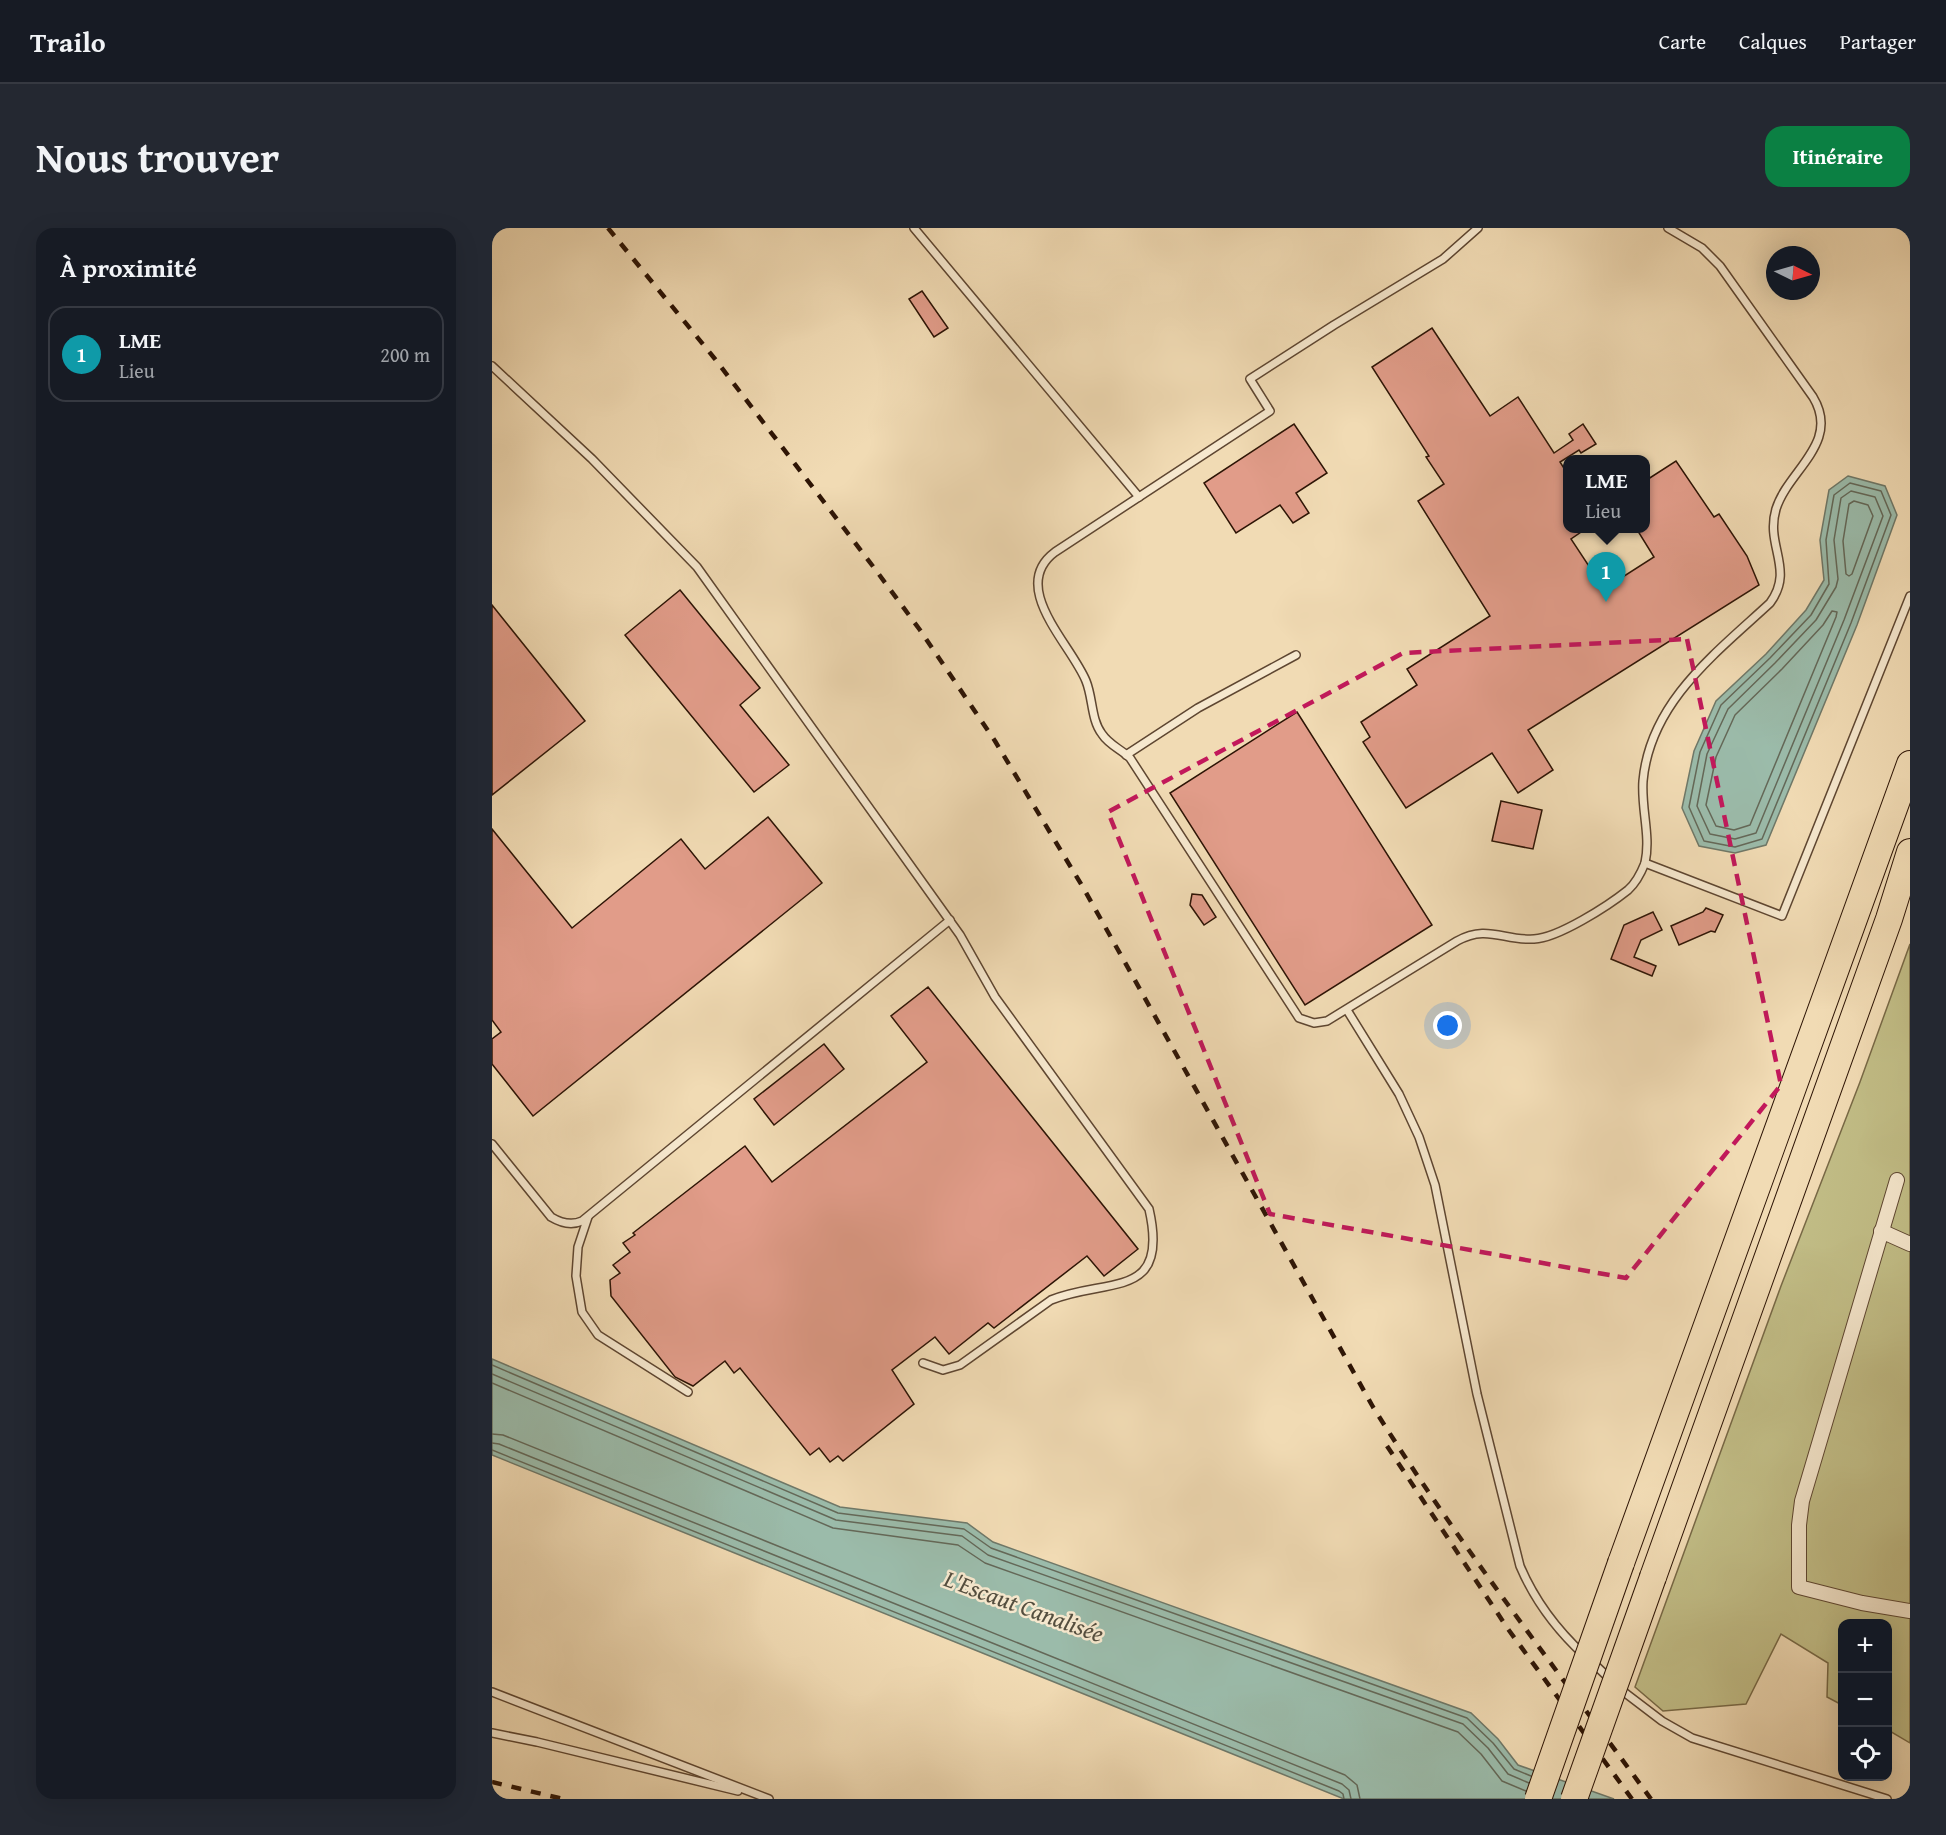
<!DOCTYPE html>
<html lang="fr">
<head>
<meta charset="utf-8">
<style>
  :root { --surface:#171b24; --page:#242831; --text:#f1f3f6; --muted:#9ea1a6; --line:#363941; --accent:#0b8043 }
  body { margin:0; font-family:"Gentium Book Plus",serif; background:var(--page); color:var(--text) }
  .controls { position:absolute; right:18px; bottom:18px; display:grid; overflow:hidden; border-radius:12px; box-shadow:0 6px 24px #0002 }
  .controls button { width:54px; height:54px; display:grid; place-items:center; padding:0; border:0; border-bottom:2px solid var(--line); background:var(--surface); color:var(--text); font:30px sans-serif }
  .compass { position:absolute; left:1274px; top:18px; width:54px; height:54px; border-radius:50%; background:var(--surface); box-shadow:0 6px 24px #0002; rotate:95deg }
  .you { position:absolute; left:956px; top:798px; width:21px; height:21px; margin:-15px; border:4px solid #fff; border-radius:50%; background:#1a73e8; box-shadow:0 0 0 9px #1a73e833 }
  .badge { display:grid; place-items:center; width:39px; height:39px; border-radius:50%; background:var(--accent); color:#fff; font-size:20px; font-weight:700 }
  .pin { position:absolute; translate:-50% -50px; filter:drop-shadow(0 2px 3px #0008) }
  .pin::after { content:''; position:absolute; top:32px; width:21px; height:18px; background:inherit; clip-path:polygon(0 0,100% 0,50% 100%) }
  .popup { position:absolute; left:1071px; top:227px; width:87px; height:78px; box-sizing:border-box; display:grid; place-content:center; border-radius:12px; background:var(--surface); filter:drop-shadow(0 2px 4px #0005); font-size:20px; white-space:nowrap; color:var(--muted) }
  .popup b { font-size:22px; color:var(--text) }
  .popup::after { content:''; position:absolute; left:50%; top:100%; margin-left:-12px; border:12px solid transparent; border-top-color:var(--surface) }
  .list { margin:0; padding:0; list-style:none }
  h2 { display:flex; justify-content:space-between; align-items:center; height:78px; margin:0; padding:0 24px; font-size:26px }
  h2 small { font-size:20px; font-weight:400; color:var(--muted) }
  .list li { display:grid; grid-template-columns:39px 1fr auto; gap:18px; align-items:center; box-sizing:border-box; height:96px; margin:0 12px 12px; padding:0 12px; border:2px solid var(--line); border-radius:18px }
  .list b { display:block; font-size:22px; white-space:nowrap }
  .list p { margin:0; font-size:20px; white-space:nowrap; color:var(--muted) }
  .list em { font-size:20px; font-style:normal; color:var(--muted) }
  .icon { flex:none; width:33px; height:33px; fill:none; stroke:currentColor; stroke-width:2; stroke-linecap:round; stroke-linejoin:round }
  .map { position:relative; flex:none; width:1418px; height:1571px; overflow:hidden; border-radius:18px }
  header { display:flex; align-items:center; gap:36px; box-sizing:border-box; height:84px; padding:0 30px; background:var(--surface); border-bottom:2px solid var(--line) }
  header strong { font-size:28px }
  nav { display:flex; gap:33px; margin-inline-start:auto; font-size:21px }
  .intro { display:flex; align-items:center; justify-content:space-between; box-sizing:border-box; height:144px; padding:0 36px }
  h1 { margin:0; font-size:42px }
  .button { padding:15px 27px; border-radius:18px; background:var(--accent); color:#fff; font-size:21px; font-weight:700 }
  main { display:flex; gap:36px; padding:0 36px }
  aside { flex:1; background:var(--surface); border-radius:18px; box-shadow:0 6px 24px #0002 }
  .map>svg:first-child { display:block }
</style>
</head>
<body>
<header>
<strong>Trailo</strong>
<nav><a>Carte</a><a>Calques</a><a>Partager</a></nav>
</header>
<div class="intro"><h1>Nous trouver</h1><a class="button">Itinéraire</a></div>
<main>
<aside>
<h2>À proximité<small></small></h2>
<ul class="list">
<li><span class="badge" style="background:#0f9aa8">1</span><div><b>LME</b><p>Lieu</p></div><em>200 m</em></li>
</ul>
</aside>
<div class="map">
<svg width="1418" height="1571" viewBox="0 0 1418 1571">
  <rect width="100%" height="100%" fill="#f1dbb4"/>
  <filter id="stains"><feTurbulence type="fractalNoise" baseFrequency=".00333" numOctaves="4"/><feColorMatrix values="0 0 0 0 .2 0 0 0 0 .09 0 0 0 0 .02 0 0 0 .5 -.17"/></filter>
  <radialGradient id="worn" r=".72"><stop offset=".6" stop-color="#630" stop-opacity="0"/><stop offset="1" stop-color="#630" stop-opacity=".3"/></radialGradient>
  <!-- green -->
  <path fill="#c2be87" stroke="#786946" stroke-width="1.5" d="M1418 716V1515L1396 1502V1396H1350V1477L1335 1469 1336 1435 1289 1406 1254 1476 1171 1483 1143 1459 1289 1058 1368 854Z"/>
  <!-- water -->
  <g fill="#9bbbaa" stroke="#6f7868" stroke-width="1.5">
    <path d="M1356 248 1393 258 1405 287 1365 397 1274 617 1243 625 1207 618 1190 580 1202 523 1224 473 1274 426 1314 382 1332 352 1328 312 1337 262Z"/>
    <path d="M0 1131 348 1279 475 1295 501 1314 979 1485 1006 1511 1026 1537 1122 1571H852L0 1227Z"/>
  </g>
  <g fill="none" stroke-linecap="round" stroke-linejoin="round">
    <!-- shore -->
    <g stroke="#646858" stroke-width="1.5">
      <path d="M1358 255 1389 263 1399 287 1359 395 1270 611 1243 619 1212 613 1197 579 1208 524 1229 477 1278 430 1319 387 1337 356 1334 312 1342 267Z"/>
      <path d="M1359 263 1383 269 1391 288 1352 392 1264 605 1243 611 1218 606 1205 578 1215 526 1236 481 1283 435 1324 392 1344 359 1346 351 1342 312 1349 270Z"/>
      <path d="M1362 273 1376 277 1381 288 1360 346 1357 348 1354 346 1351 313 1357 276Z"/>
      <path d="M1340 383 1345 384 1344 389 1258 597 1242 602 1224 598 1214 577 1224 529 1243 487 1290 441 1331 397Z"/>
      <path d="M0 1137 346 1285 472 1301 499 1320 975 1490 1001 1515 1022 1541 1039 1548"/>
      <path d="M0 1146 344 1292 470 1308 496 1327 971 1496 996 1520 1016 1546 1037 1555"/>
      <path d="M0 1155 341 1300 466 1317 493 1335 966 1504 989 1526 1010 1553 1034 1563"/>
      <path d="M0 1206 11 1207 853 1547 865 1557 868 1571"/>
      <path d="M0 1215 7 1216 850 1556 857 1562 859 1571"/>
      <path d="M0 1222 847 1563 851 1566 852 1571"/>
    </g>
  </g>
  <!-- building -->
  <g fill="#e19c89" stroke="#2d1405" stroke-width="1.5">
    <path d="M430 63 456 100 442 109 417 71Z"/>
    <path d="M940 100 998 188 1026 169 1062 225 1081 212 1077 206 1091 196 1104 216 1089 225 1087 222 1068 234 1075 245V300H1095L1079 311 1112 361 1162 329 1144 300H1153V253L1184 233 1222 289 1227 286 1255 328 1267 357 1036 502 1061 542 1026 565 1000 525 914 580 871 514 878 509 869 494 925 457 915 441 998 388 926 273 952 256 934 229 937 228 880 139Z"/>
    <path d="M802 196 835 245 804 265 817 285 801 295 788 277 744 305 712 255Z"/>
    <path d="M188 362 268 460 248 477 297 537 262 564 133 407Z"/>
    <path d="M0 377 93 493 0 567Z"/>
    <path d="M805 484 940 697 813 777 678 565Z"/>
    <path d="M1009 573 1050 582 1041 621 1000 613Z"/>
    <path d="M276 589 330 655 41 888 0 836V811L9 804 0 792V601L80 700 189 611 213 641Z"/>
    <path d="M700 666 710 667 724 689 712 697 698 677Z"/>
    <path d="M1214 680 1231 687 1223 704 1219 703 1187 717 1179 698 1211 684Z"/>
    <path d="M1161 684 1170 702 1149 712 1142 729 1164 738 1160 748 1119 731 1132 697Z"/>
    <path d="M436 759 646 1021 612 1048 595 1028 502 1100 496 1095 457 1126 443 1109 400 1142 422 1176 351 1233 346 1228 338 1234 327 1220 318 1227 248 1140 242 1145 233 1133 201 1158 183 1149 119 1068 118 1052 128 1045 121 1037 138 1024 131 1015 143 1007 141 1005 253 918 280 954 435 834 399 788Z"/>
    <path d="M332 816 352 841 282 897 262 871Z"/>
  </g>
  <g fill="none" stroke-linecap="round" stroke-linejoin="round">
    <!-- service casing -->
    <g stroke="#5e4631" stroke-width="10">
      <g id="service">
        <path d="M422 0 647 269"/>
        <path d="M986 0 951 31 842 97 758 151 778 183 563 324C516 359 579 416 594 453 601 470 599 492 610 506 617 517 629 521 638 530L807 790 822 795 835 793 965 713C995 696 1012 713 1042 711 1066 710 1116 678 1136 662 1144 655 1149 645 1153 635L1290 688 1418 368"/>
        <path d="M0 138 100 231 205 339 468 707 503 769 657 981C678 1073 615 1049 559 1072L468 1137 451 1142 431 1135"/>
        <path d="M634 527 706 480 804 427"/>
        <path d="M1153 635C1159 608 1149 581 1151 553 1158 474 1224 425 1278 375 1303 341 1273 318 1284 281 1296 242 1349 215 1321 169L1228 38 1210 20 1176 0"/>
        <path d="M855 782 907 866 927 909 943 957 985 1166 1028 1338C1042 1371 1065 1402 1092 1427"/>
        <path d="M0 916 59 989C69 995 79 998 90 993L458 692"/>
        <path d="M96 989 86 1019 84 1048 90 1084 106 1107 196 1164"/>
        <path d="M1100 1434 1118 1451"/>
        <path d="M1128 1461 1170 1493 1200 1510 1395 1571"/>
        <path d="M0 1464 277 1571"/>
        <path d="M0 1505 45 1514 246 1563"/>
      </g>
    </g>
    <!-- minor casing -->
    <g stroke="#5e4631" stroke-width="16">
      <g id="minor">
        <path d="M1405 952 1310 1273 1307 1297V1359L1370 1375 1418 1383"/>
        <path d="M1389 1003 1418 1016"/>
      </g>
    </g>
    <!-- motorway casing -->
    <g stroke="#2d1405" stroke-width="28">
      <g id="motorway">
        <path d="M1129 1335 1418 536"/>
        <path d="M1161 1349 1397 691 1418 624"/>
      </g>
    </g>
    <!-- service -->
    <use href="#service" stroke="#f6e8ce" stroke-width="7"/>
    <!-- minor -->
    <use href="#minor" stroke="#f6e8ce" stroke-width="14"/>
    <!-- motorway -->
    <use href="#motorway" stroke="#f1dbb4" stroke-width="26"/>
    <!-- rail -->
    <g stroke="#2d1405" stroke-width="4.5" stroke-dasharray="10 10" stroke-linecap="butt">
      <path d="M116 0 223 131 383 341 428 402 503 513 592 661 881 1179C966 1315 1065 1442 1159 1571"/>
      <path d="M895 1218 1016 1401 1140 1571"/>
      <path d="M0 1554 71 1571"/>
    </g>
    <!-- motorway-bridge casing -->
    <g stroke="#2d1405" stroke-width="28" stroke-linecap="butt">
      <g id="motorway-bridge">
        <path d="M1046 1571 1129 1335"/>
        <path d="M1082 1571 1161 1349"/>
      </g>
    </g>
    <!-- motorway-bridge -->
    <use href="#motorway-bridge" stroke="#f1dbb4" stroke-width="26"/>
  </g>
  <!-- marked area -->
  <path fill="none" stroke="#c2185b" stroke-width="4.5" stroke-dasharray="12 8" stroke-linejoin="round" d="M1195 411 1289 857 1134 1050 778 986 616 584 911 425Z"/>
  <g text-anchor="middle" dominant-baseline="central" stroke-width="5" stroke-linejoin="round" paint-order="stroke">
    <!-- water labels -->
    <g font-size="24" font-style="italic" fill="#544e3f" stroke="#f6e8ce">
      <text transform="translate(532 1378) rotate(20)">L'Escaut Canalisée</text>
    </g>
  </g>
  <rect width="100%" height="100%" filter="url(#stains)"/>
  <rect width="100%" height="100%" fill="url(#worn)"/>
</svg>
<div class="controls">
<button>+</button>
<button>−</button>
<button><svg class="icon" aria-label="locate" viewBox="0 0 24 24"><circle cx="12" cy="12" r="6"/><path d="M12 2v4M12 18v4M2 12h4M18 12h4"/></svg></button>
</div>
<svg class="compass" viewBox="-18 -18 36 36"><path d="M0-13l5 13h-10z" fill="#e53935"/><path d="M0 13l5-13h-10z" fill="#9ea1a6"/></svg>
<div class="you"></div>
<div class="pin badge" style="left:1114px;top:374px;background:#0f9aa8">1</div>
<div class="popup"><b>LME</b>Lieu</div>
</div>
</main>
</body>
</html>
